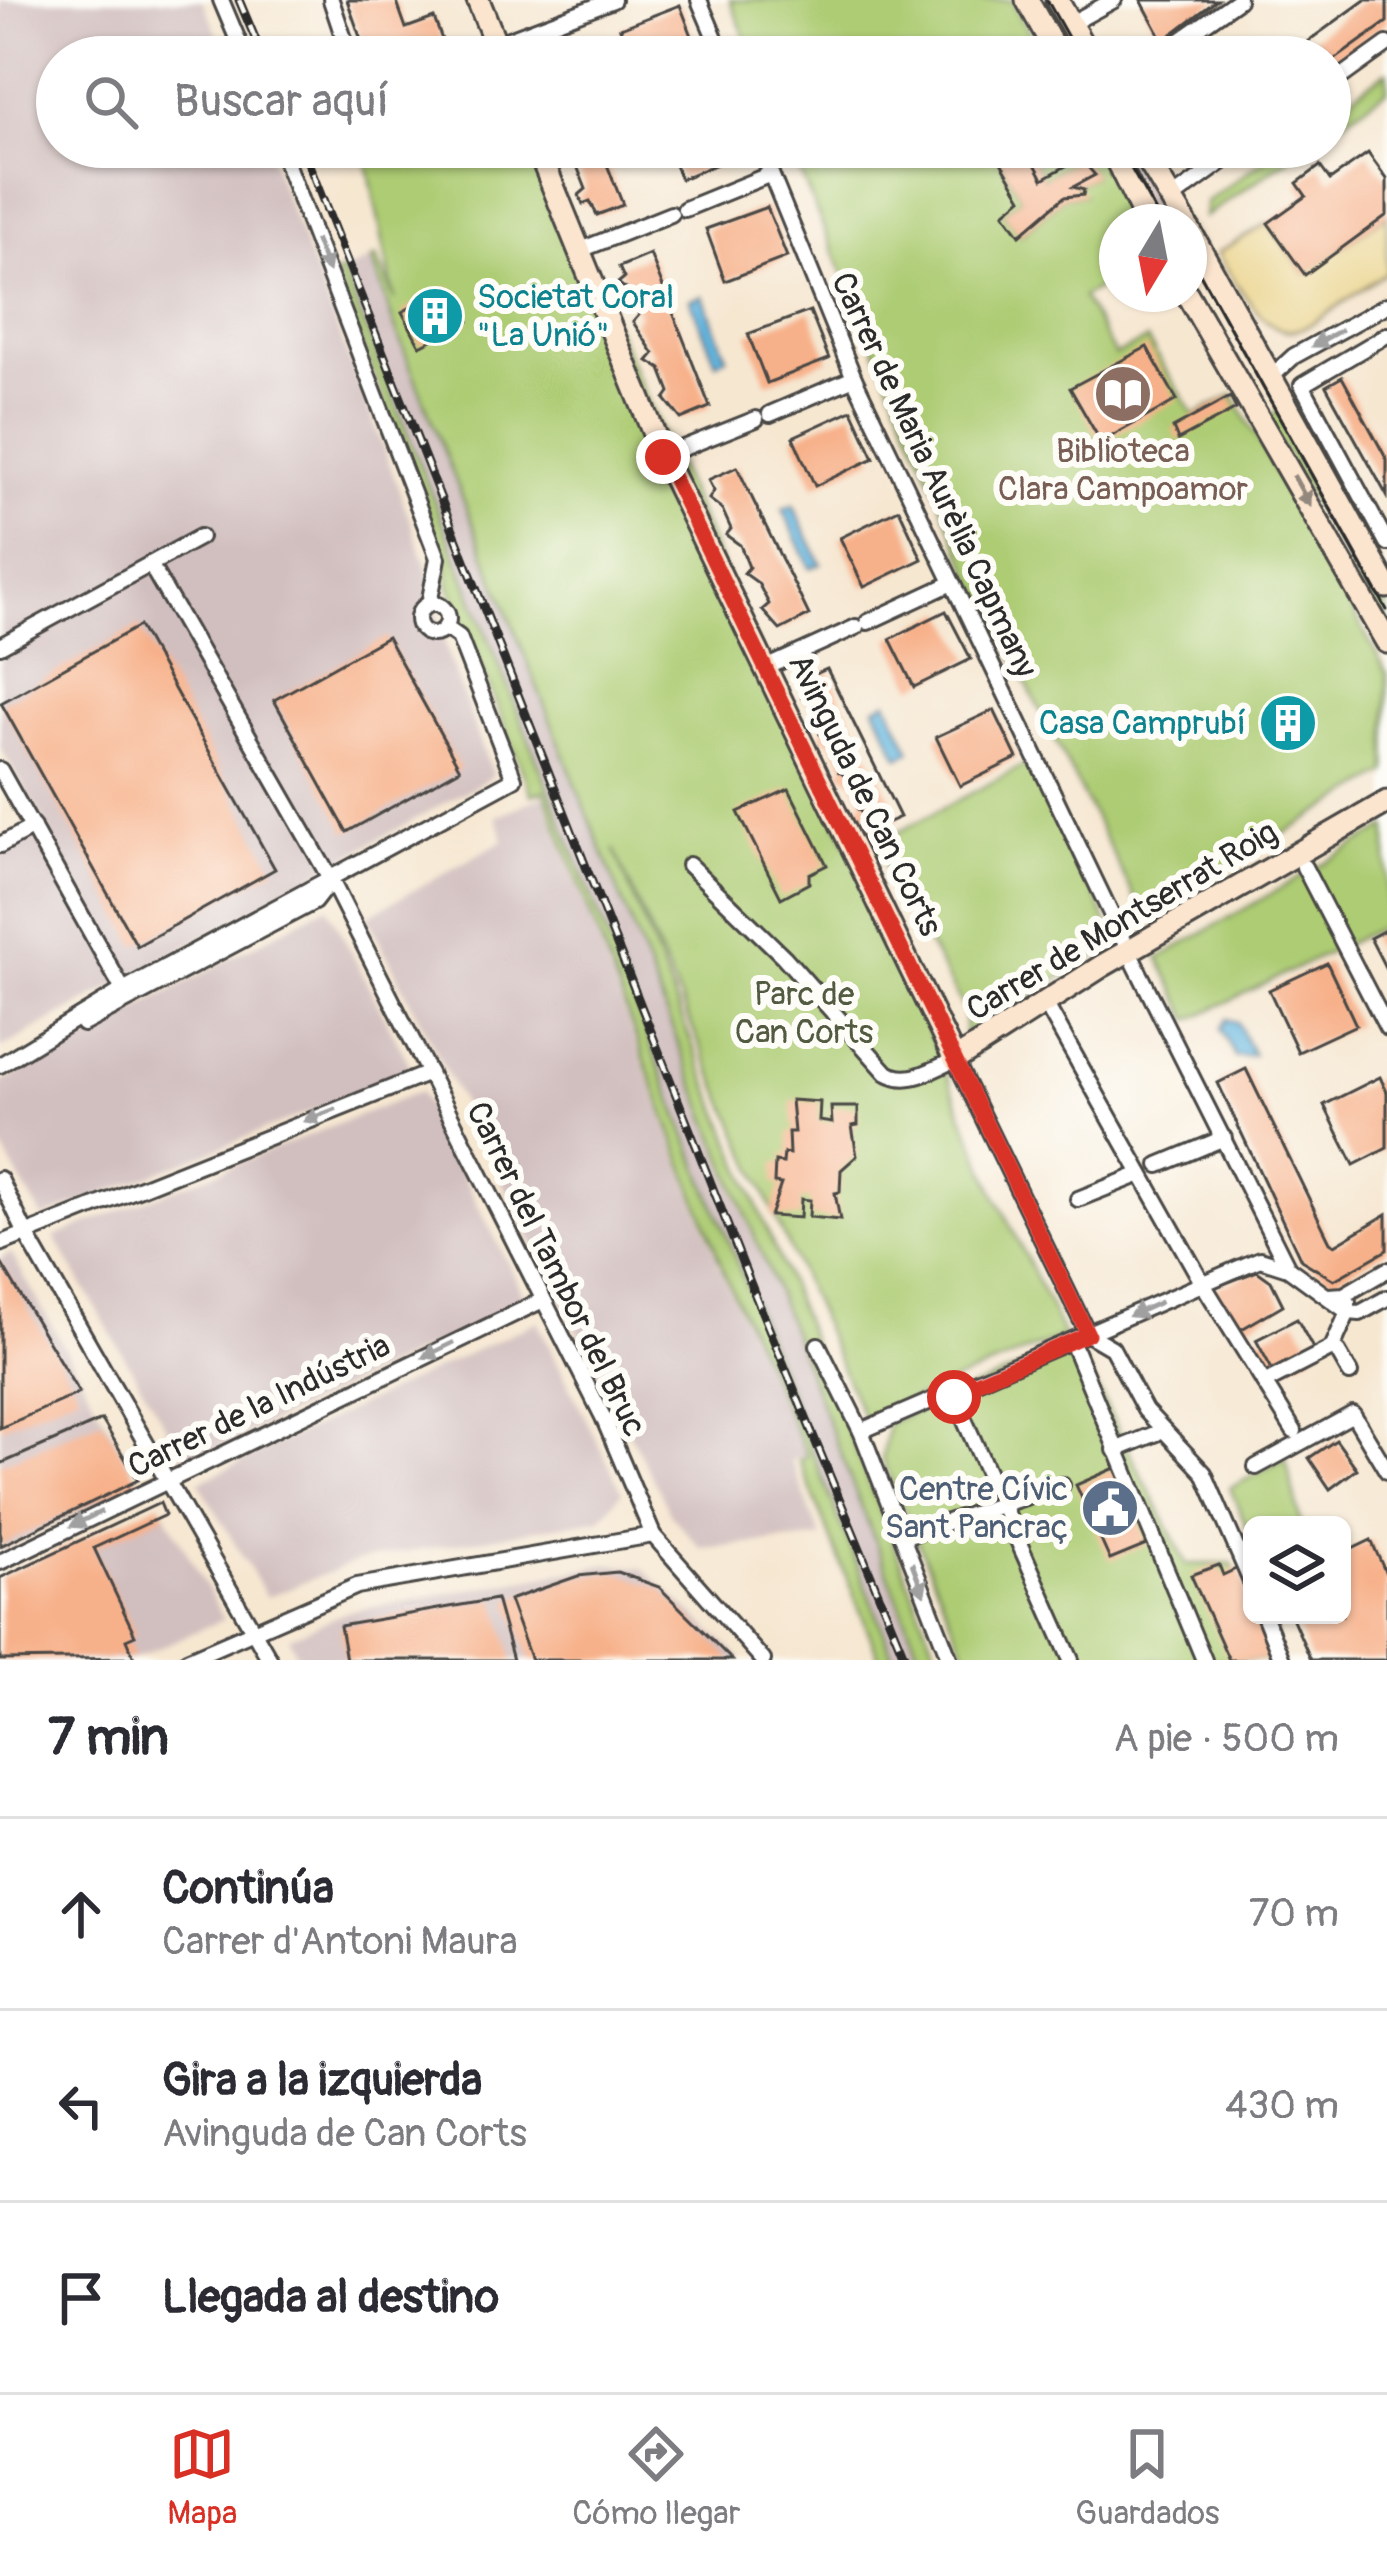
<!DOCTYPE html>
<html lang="es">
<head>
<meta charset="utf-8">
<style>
  :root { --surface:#fff; --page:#f2f2f3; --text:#2b2b33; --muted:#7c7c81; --line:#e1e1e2; --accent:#d93025 }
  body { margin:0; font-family:Pangolin,sans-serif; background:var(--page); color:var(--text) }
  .controls { position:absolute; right:36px; bottom:36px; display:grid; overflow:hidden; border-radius:18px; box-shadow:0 3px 9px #0004 }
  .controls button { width:108px; height:108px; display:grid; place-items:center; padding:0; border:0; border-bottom:3px solid var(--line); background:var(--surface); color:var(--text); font:60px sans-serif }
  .compass { position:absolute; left:1099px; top:204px; width:108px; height:108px; border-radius:50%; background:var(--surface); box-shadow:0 3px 9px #0004; rotate:190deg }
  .stop { position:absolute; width:36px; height:36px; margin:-27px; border:9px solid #d93025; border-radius:50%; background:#fff }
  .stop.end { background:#d93025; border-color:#fff; box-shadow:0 3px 12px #0008 }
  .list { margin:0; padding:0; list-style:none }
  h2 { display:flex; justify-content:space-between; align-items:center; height:156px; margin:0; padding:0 48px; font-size:51px }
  h2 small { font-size:39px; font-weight:400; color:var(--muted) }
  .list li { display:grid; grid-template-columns:78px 1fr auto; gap:36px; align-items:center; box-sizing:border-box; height:192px; padding:0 48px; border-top:3px solid var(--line) }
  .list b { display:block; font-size:45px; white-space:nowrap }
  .list p { margin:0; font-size:39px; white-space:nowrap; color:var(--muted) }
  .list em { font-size:39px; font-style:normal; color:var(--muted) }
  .icon { flex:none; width:66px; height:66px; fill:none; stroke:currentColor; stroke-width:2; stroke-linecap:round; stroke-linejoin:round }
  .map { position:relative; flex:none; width:1387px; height:1660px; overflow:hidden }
  .search { position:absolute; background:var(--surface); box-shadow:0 3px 9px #0004; left:36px; right:36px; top:36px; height:132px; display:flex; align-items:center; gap:30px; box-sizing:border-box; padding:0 42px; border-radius:66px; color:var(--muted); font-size:45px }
  .sheet { height:732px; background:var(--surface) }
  nav { display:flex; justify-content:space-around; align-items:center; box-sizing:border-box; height:168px; border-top:3px solid var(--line); background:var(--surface); font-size:33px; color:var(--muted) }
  nav a { display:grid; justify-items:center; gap:6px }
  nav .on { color:var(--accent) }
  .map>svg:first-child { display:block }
</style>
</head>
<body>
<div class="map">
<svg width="1387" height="1660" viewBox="0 0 1387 1660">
  <rect width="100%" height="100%" fill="#fdfcf7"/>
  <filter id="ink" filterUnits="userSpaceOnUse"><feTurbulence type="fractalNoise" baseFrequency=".00833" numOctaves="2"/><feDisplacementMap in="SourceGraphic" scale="24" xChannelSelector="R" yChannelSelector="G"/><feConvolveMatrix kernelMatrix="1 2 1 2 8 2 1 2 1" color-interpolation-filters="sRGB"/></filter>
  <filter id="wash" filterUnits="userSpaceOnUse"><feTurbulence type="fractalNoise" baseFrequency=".004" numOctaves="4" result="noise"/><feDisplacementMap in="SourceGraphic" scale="48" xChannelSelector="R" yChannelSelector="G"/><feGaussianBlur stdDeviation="2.7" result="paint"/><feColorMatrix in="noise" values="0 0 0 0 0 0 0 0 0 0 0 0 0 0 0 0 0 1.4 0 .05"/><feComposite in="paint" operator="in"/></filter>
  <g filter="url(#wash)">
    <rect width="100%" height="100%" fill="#f6e7d1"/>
    <!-- industrial -->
    <g fill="#d1bfbf">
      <path d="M0 0H202L228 57H57V147H266L392 470 426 565 448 655 493 776 0 1049V850L45 823 0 747Z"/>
      <path d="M1113 147H1136L1171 210 1154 219Z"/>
      <path d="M372 259 730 1181 922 1660H895L343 272Z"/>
      <path d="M543 796 723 1277 805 1455 791 1460 821 1538 701 1548 671 1515 367 916 504 840 496 816Z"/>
      <path d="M327 906 413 1071 43 1218 0 1145V1083Z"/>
      <path d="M420 1091 527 1301 187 1462 54 1237Z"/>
      <path d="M11 1253 140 1482 0 1552V1258Z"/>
      <path d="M537 1321 622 1491 602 1518 361 1560 266 1597 199 1482Z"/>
      <path d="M160 1503 224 1619 131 1660H0V1578Z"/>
      <path d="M610 1564 643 1568 743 1660H298L289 1637 349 1611Z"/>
    </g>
    <!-- green -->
    <g fill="#adcc73" stroke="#6c7c4f" stroke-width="3">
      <path d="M730 0H1011L1043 57H753Z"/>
      <path d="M1387 71V90L1330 130V112Z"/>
      <path d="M364 147H534L907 978 995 1194 1064 1336 864 1419 614 849 940 1660H922L394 325 372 259 377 257 395 301Z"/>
      <path d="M789 147H992L1022 198 1004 213 1021 235 1064 197 1083 195 1073 187 1094 175 1080 158 1043 179 1026 147H1095L1138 222H1117V278L1082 297 1115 355 1147 340 1194 415 1233 395 1387 673V773L1144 916 972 576Z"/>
      <path d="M1282 147H1306L1204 217 1206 202Z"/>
      <path d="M343 272 895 1660H880L799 1460 807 1456 725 1275 544 791 532 795 450 588 445 555 335 274Z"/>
      <path d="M1281 409 1387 597V634L1266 418Z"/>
      <path d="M1028 763 1040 766 1116 944 965 1036V1011L874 845Z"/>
      <path d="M1387 827V924L1190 1020 1159 958Z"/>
      <path d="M1075 1345 1187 1564H1232L1276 1660H969L882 1459 888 1423Z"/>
      <path d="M1286 1459 1301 1525H1252V1540L1230 1488Z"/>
    </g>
    <!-- sand -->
    <path fill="#eeda9e" stroke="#8c8264" stroke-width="3" d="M1387 215V272C1291 333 1290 373 1217 253L1268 223 1305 274Z"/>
    <!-- water -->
    <g fill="#64b5df" stroke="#487085" stroke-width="3">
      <path d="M703 296 727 357 716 362 690 300Z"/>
      <path d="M793 505 821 564 810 568 783 509Z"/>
      <path d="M887 701 911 751 899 757 875 707Z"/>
      <path d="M1227 1019 1237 1022 1253 1055 1235 1057 1221 1029Z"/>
    </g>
    <g id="blocks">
      <!-- building -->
      <g fill="#f7b18a">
        <path d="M347 0H396L406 28 434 18 444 45 410 57H367Z"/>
        <path d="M1141 0H1217L1163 41Z"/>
        <path d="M1365 0H1387V22L1330 63V57H1286Z"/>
        <path d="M680 5 699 54 631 57 620 28Z"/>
        <path d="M569 147H600L623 205 597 215 590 201 583 204 579 195 586 189 577 166 563 156Z"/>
        <path d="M667 147H738L741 154 681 179Z"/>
        <path d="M992 147H1026L1043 179 1080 158 1095 175 1073 187 1084 190 1083 195 1064 197 1020 235 1004 213 1022 198Z"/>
        <path d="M1179 147H1214L1191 163Z"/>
        <path d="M1368 153 1387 179V215L1305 275 1268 223 1306 196 1297 183 1320 166 1330 180Z"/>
        <path d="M767 207 787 257 725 281 706 229Z"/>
        <path d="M650 254 710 407 681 419 665 399 670 392 661 369 648 361 654 354 633 322 639 315 631 293 618 283 624 278 619 267Z"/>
        <path d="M450 287 469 321 420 346 402 312Z"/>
        <path d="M810 311 829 359 767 383 748 334Z"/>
        <path d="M1147 347 1177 400 1101 442 1070 388Z"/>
        <path d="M1342 377 1387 460V496L1326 386Z"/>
        <path d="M1230 397 1236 409 1178 440 1173 428Z"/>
        <path d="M852 410 874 458 815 486 793 437Z"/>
        <path d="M737 467 809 615 780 630 762 610 769 604 758 583 744 573 749 567 740 545 726 535 731 529 722 509 709 499 714 491 708 480Z"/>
        <path d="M899 509 922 559 864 587 840 538Z"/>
        <path d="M946 611 971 659 914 687 890 639Z"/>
        <path d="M139 626 275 869 137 946 1 703Z"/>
        <path d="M387 637 460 769 347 832 274 700Z"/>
        <path d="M827 669 900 817 875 828 857 808 863 800 852 780 839 772 844 766 833 745 820 734 825 728 815 707 802 698 807 692 802 680Z"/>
        <path d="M1297 707 1303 732 1287 740 1276 716Z"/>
        <path d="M994 710 1017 758 960 786 936 737Z"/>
        <path d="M789 789 827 865 809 874V883L781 898 738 812Z"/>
        <path d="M1387 929V971L1370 938Z"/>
        <path d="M1327 963 1356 1025 1298 1052 1269 990Z"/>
        <path d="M1246 1069 1330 1242 1335 1245 1387 1214V1250L1334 1280 1301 1260 1218 1083Z"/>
        <path d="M1380 1077 1387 1092V1148L1354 1165 1324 1105Z"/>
        <path d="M791 1100 820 1102 819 1121 832 1123 831 1107H858V1125L852 1126 857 1156 841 1170 840 1192 835 1193 840 1220 809 1217 810 1200 801 1199 800 1218 770 1216 781 1184 774 1183 775 1162 783 1163 784 1153 789 1154 788 1132H794Z"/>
        <path d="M0 1261 79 1393 0 1428Z"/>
        <path d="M1257 1271 1271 1281 1283 1305 1240 1330 1213 1288Z"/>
        <path d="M1297 1319 1315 1352 1274 1373 1256 1340Z"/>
        <path d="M102 1420 138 1480 0 1546V1464Z"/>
        <path d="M1336 1440 1357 1469 1330 1489 1309 1458Z"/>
        <path d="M1115 1468 1149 1544 1110 1560 1076 1485Z"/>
        <path d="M160 1503 165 1515 94 1548 135 1635 126 1639 134 1658 0 1660V1578Z"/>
        <path d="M1371 1540 1387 1576V1660H1311L1291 1615H1342V1554Z"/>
        <path d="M1219 1565 1223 1575 1238 1568 1273 1660H1229L1191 1575Z"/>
        <path d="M617 1572 659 1587 732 1660H531L509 1600 578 1576Z"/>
        <path d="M496 1599 513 1660H346L340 1626Z"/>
      </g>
    </g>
  </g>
  <g filter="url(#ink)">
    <use href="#blocks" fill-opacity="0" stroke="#494744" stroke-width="3"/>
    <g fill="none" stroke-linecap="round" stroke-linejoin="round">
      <!-- street casing -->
      <g stroke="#494744" stroke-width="20">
        <g id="street">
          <path d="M221 0 245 57"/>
          <path d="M331 0 350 57"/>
          <path d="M699 0 723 57"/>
          <path d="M1070 24 1114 0"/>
          <path d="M461 57 613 0"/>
          <path d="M1157 57 1238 0"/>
          <path d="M1330 85 1387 44"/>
          <path d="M280 147 438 558 429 604"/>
          <path d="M760 147 854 378 1136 966 1288 1268"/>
          <path d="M1171 199 1243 147"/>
          <path d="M685 209 771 174"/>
          <path d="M578 251 671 214"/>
          <path d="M1387 335 1302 385 1387 543"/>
          <path d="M1271 377 1294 356 1387 305"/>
          <path d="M770 414 854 378"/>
          <path d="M663 456 756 419"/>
          <path d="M150 564 331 880 603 1417 653 1535 763 1660"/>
          <circle cx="433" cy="619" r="15"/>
          <path d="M868 622 952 583"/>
          <path d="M0 646 200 537"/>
          <path d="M768 667 856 627"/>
          <path d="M0 770 123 990"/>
          <path d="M0 845 33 827"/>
          <path d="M689 865 784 957 887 1073C910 1086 932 1069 955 1060L1088 1334"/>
          <path d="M1304 867 1387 1028"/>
          <path d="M1044 1001 1203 1284 1294 1431"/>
          <path d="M83 1024 314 902 328 884"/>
          <path d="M0 1065 123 990 514 779 459 637 446 628"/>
          <path d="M1159 1165 1224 1138"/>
          <path d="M0 1179 26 1234 270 1660"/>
          <path d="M1078 1199 1141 1174"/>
          <path d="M0 1244 429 1073"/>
          <path d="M1328 1296 1344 1295 1387 1270"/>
          <path d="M1348 1302V1312L1360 1313 1387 1298"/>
          <path d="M1088 1334 1112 1348 1145 1410 1204 1473 1252 1584"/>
          <path d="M818 1345 861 1431 950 1660"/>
          <path d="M1074 1347 1204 1660"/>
          <path d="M1338 1352 1350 1373"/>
          <path d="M952 1392 1071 1660"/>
          <path d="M861 1431 1260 1259 1288 1268 1348 1312 1332 1348 1264 1383"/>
          <path d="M1115 1450 1157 1433"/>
          <path d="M1256 1467 1353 1414 1387 1471"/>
          <path d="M908 1535 1062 1485"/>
          <path d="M0 1562 543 1300"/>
          <path d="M1264 1615 1282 1660"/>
          <path d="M187 1660 357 1586 653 1535"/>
        </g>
      </g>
      <!-- secondary casing -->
      <g stroke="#494744" stroke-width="27">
        <g id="secondary">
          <path d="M478 0 501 57"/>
          <path d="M1027 0 1059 57"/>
          <path d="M1057 0 1089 57"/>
          <path d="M537 147 663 456 955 1060 1102 966 1387 802"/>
          <path d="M1110 147 1147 222"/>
          <path d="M1140 147 1185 222"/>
          <path d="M1189 229 1387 587"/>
          <path d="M1187 294 1387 642"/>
        </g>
      </g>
      <!-- street -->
      <use href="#street" stroke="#fff" stroke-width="14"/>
      <!-- secondary -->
      <use href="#secondary" stroke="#fbe5cf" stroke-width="21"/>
      <!-- tram -->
      <g stroke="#2b2b2b" stroke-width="3">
        <path d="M1047 0 1079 57"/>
        <path d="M1119 147 1161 222"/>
        <path d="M1189 254 1387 610"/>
      </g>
      <!-- rail casing -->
      <g stroke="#2b2b2b" stroke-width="9">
        <g id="rail">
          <path d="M239 0 263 57"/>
          <path d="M302 147 755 1295 906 1660"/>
        </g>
      </g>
      <!-- rail -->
      <use href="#rail" stroke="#fdfcf7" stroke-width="4.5" stroke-dasharray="14" stroke-linecap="butt"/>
    </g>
    <!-- one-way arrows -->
    <defs><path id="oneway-solid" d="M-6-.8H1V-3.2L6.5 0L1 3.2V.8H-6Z" transform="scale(3)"/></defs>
    <g fill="#a0a0a0">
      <use href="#oneway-solid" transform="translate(322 256) rotate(68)"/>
      <use href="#oneway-solid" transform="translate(1327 338) rotate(151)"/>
      <use href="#oneway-solid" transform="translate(320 1115) rotate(159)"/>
      <use href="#oneway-solid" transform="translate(1145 1309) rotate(156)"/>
      <use href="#oneway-solid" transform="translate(438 1350) rotate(154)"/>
      <use href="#oneway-solid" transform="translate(86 1519) rotate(154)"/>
      <use href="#oneway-solid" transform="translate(918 1579) rotate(69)"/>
    </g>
    <use fill="#93887d" href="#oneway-solid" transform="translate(1302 491) rotate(61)"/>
  </g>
  <g fill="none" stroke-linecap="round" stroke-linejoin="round" filter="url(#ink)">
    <!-- route -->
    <path stroke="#d93025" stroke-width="15" d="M663 457 1088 1334 952 1393 954 1397"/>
  </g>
  <!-- icons -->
  <defs>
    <g id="building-disc" transform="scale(3)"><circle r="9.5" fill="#0f9aa8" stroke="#fdfcf7"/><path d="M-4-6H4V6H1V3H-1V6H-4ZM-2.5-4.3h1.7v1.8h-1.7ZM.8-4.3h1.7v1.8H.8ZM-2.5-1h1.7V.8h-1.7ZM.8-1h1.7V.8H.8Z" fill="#fff"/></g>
    <g id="library-disc" transform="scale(3)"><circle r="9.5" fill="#8d6e63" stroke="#fdfcf7"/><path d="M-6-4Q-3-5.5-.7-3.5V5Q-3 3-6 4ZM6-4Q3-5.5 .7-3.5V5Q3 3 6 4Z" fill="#fff"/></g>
    <g id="civic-disc" transform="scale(3)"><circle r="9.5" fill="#5c6f8a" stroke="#fdfcf7"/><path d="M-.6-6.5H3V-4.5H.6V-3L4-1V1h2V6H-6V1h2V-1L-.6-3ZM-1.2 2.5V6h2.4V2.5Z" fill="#fff"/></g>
  </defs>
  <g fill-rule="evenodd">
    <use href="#building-disc" x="435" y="316"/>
    <use href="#library-disc" x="1123" y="394"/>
    <use href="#building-disc" x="1288" y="723"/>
    <use href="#civic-disc" x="1110" y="1508"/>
  </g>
  <g text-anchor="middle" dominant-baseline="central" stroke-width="12" stroke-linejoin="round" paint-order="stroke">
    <!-- culture labels -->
    <g font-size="33" fill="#0d838f" stroke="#fdfcf7" text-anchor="start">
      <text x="477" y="297">Societat Coral<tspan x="477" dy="38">"La Unió"</tspan></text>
      <text x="1246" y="723" text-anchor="end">Casa Camprubí</text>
    </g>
    <!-- education labels -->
    <g font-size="33" fill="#785e54" stroke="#fdfcf7">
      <text x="1123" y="451">Biblioteca<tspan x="1123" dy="38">Clara Campoamor</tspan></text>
    </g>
    <!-- street labels -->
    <g font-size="33" fill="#2b2b2b" stroke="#fdfcf7">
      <text transform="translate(934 475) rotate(65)">Carrer de Maria Aurèlia Capmany</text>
      <text transform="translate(865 795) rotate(64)">Avinguda de Can Corts</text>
      <text transform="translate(1122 921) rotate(-31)">Carrer de Montserrat Roig</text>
      <text transform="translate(556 1269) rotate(64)">Carrer del Tambor del Bruc</text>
      <text transform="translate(259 1406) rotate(-26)">Carrer de la Indústria</text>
    </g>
    <!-- park labels -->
    <g font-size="33" fill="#525b41" stroke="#fdfcf7">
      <text x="804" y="994">Parc de<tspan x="804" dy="38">Can Corts</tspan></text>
    </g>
    <!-- service labels -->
    <g font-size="33" fill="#4e5e75" stroke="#fdfcf7" text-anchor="end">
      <text x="1068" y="1489">Centre Cívic<tspan x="1068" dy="38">Sant Pancraç</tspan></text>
    </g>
  </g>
</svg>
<div class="controls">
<button><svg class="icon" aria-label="layers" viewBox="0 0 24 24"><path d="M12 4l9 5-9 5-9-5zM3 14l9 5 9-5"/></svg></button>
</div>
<svg class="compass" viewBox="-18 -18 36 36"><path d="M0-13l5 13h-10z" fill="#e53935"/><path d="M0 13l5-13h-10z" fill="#7c7c81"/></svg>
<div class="stop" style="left:954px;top:1397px"></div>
<div class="stop end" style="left:663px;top:457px"></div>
<div class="search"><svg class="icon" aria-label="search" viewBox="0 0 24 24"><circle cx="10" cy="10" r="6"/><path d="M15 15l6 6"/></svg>Buscar aquí</div>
</div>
<section class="sheet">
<h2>7 min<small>A pie · 500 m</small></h2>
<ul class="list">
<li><svg class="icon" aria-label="ahead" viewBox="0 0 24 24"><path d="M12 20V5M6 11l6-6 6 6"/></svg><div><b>Continúa</b><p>Carrer d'Antoni Maura</p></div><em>70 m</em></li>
<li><svg class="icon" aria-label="left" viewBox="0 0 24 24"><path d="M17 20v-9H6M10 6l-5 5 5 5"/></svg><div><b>Gira a la izquierda</b><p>Avinguda de Can Corts</p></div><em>430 m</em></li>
<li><svg class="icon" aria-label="arrive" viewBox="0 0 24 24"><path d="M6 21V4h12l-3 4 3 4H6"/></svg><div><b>Llegada al destino</b></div></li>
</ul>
</section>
<nav>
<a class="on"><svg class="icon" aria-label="map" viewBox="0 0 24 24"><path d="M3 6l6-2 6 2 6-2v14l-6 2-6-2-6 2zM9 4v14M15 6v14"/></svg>Mapa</a>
<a><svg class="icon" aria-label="directions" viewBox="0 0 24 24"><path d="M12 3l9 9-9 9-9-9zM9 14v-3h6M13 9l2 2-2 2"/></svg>Cómo llegar</a>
<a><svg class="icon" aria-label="saved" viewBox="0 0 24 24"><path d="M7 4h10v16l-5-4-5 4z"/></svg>Guardados</a>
</nav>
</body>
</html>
